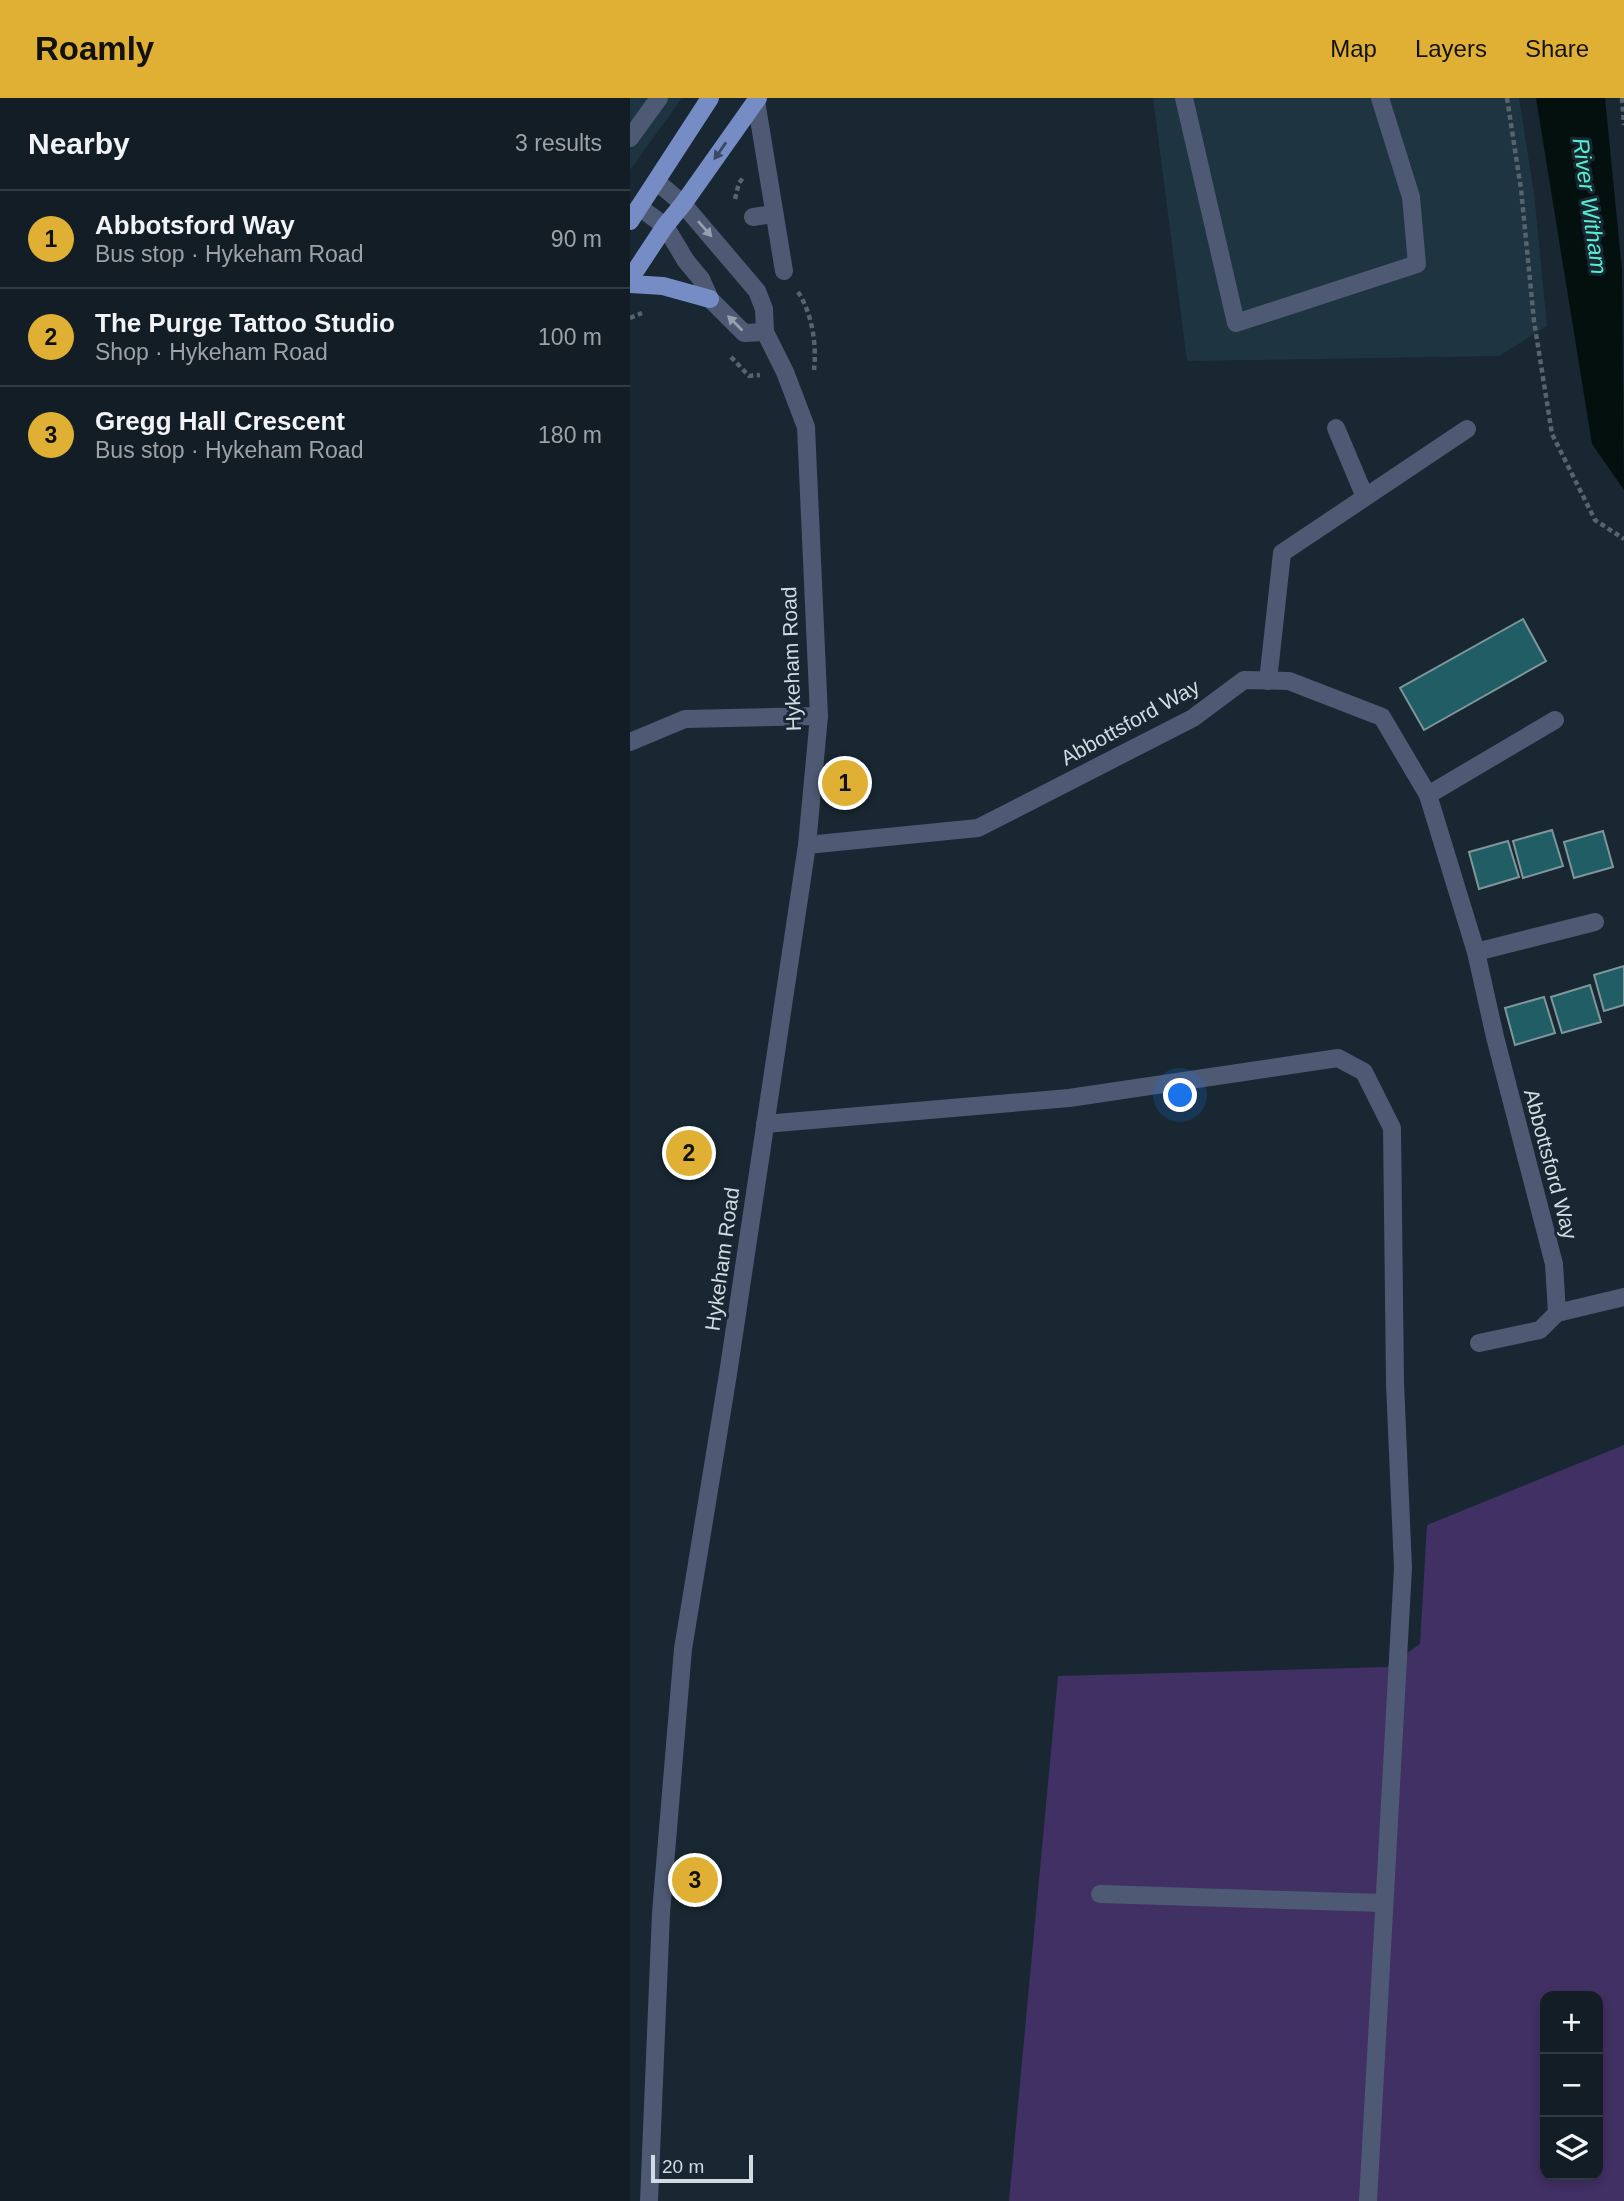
<!DOCTYPE html>
<html lang="en">
<head>
<meta charset="utf-8">
<style>
  :root { --surface:#121d25; --page:#1f2a32; --text:#f1f3f6; --muted:#9ca2a7; --line:#313b42; --accent:#dfb034 }
  body { margin:0; font-family:Arial,sans-serif; background:var(--page); color:var(--text) }
  .controls { position:absolute; right:21px; bottom:21px; display:grid; overflow:hidden; border-radius:14px; box-shadow:0 4px 10px #0003 }
  .controls button { width:63px; height:63px; display:grid; place-items:center; padding:0; border:0; border-bottom:2px solid var(--line); background:var(--surface); color:var(--text); font:35px sans-serif }
  .scale { position:absolute; left:21px; bottom:18px; width:102px; box-sizing:border-box; padding-left:7px; border:4px solid #d1dbe1; border-top:0; font-size:19px; line-height:24px; white-space:nowrap; color:#d1dbe1; -webkit-text-stroke:5px #182731; paint-order:stroke }
  .you { position:absolute; left:551px; top:998px; width:24px; height:24px; margin:-18px; border:5px solid #fff; border-radius:50%; background:#1a73e8; box-shadow:0 0 0 10px #1a73e833 }
  .badge { display:grid; place-items:center; width:46px; height:46px; border-radius:50%; background:var(--accent); color:#111; font-size:23px; font-weight:700 }
  .pin { position:absolute; translate:-50% -50%; border:4px solid #fff; box-shadow:0 2px 7px #0006 }
  .list { margin:0; padding:0; list-style:none }
  h2 { display:flex; justify-content:space-between; align-items:center; height:91px; margin:0; padding:0 28px; font-size:30px }
  h2 small { font-size:23px; font-weight:400; color:var(--muted) }
  .list li { display:grid; grid-template-columns:46px 1fr auto; gap:21px; align-items:center; box-sizing:border-box; height:98px; padding:0 28px; border-top:2px solid var(--line) }
  .list b { display:block; font-size:26px; white-space:nowrap }
  .list p { margin:0; font-size:23px; white-space:nowrap; color:var(--muted) }
  .list em { font-size:23px; font-style:normal; color:var(--muted) }
  .icon { flex:none; width:38px; height:38px; fill:none; stroke:currentColor; stroke-width:2; stroke-linecap:round; stroke-linejoin:round }
  .map { position:relative; flex:none; width:994px; height:2103px; overflow:hidden }
  header { display:flex; align-items:center; gap:42px; box-sizing:border-box; height:98px; padding:0 35px; background:var(--accent); color:#111 }
  header strong { font-size:33px }
  nav { display:flex; gap:38px; margin-inline-start:auto; font-size:24px }
  main { display:flex }
  aside { flex:1; background:var(--surface) }
  .map>svg:first-child { display:block }
</style>
</head>
<body>
<header>
<strong>Roamly</strong>
<nav><a>Map</a><a>Layers</a><a>Share</a></nav>
</header>
<main>
<aside>
<h2>Nearby<small>3 results</small></h2>
<ul class="list">
<li><span class="badge">1</span><div><b>Abbotsford Way</b><p>Bus stop · Hykeham Road</p></div><em>90 m</em></li>
<li><span class="badge">2</span><div><b>The Purge Tattoo Studio</b><p>Shop · Hykeham Road</p></div><em>100 m</em></li>
<li><span class="badge">3</span><div><b>Gregg Hall Crescent</b><p>Bus stop · Hykeham Road</p></div><em>180 m</em></li>
</ul>
</aside>
<div class="map">
<svg width="994" height="2103" viewBox="0 0 994 2103">
  <rect width="100%" height="100%" fill="#182731"/>
  <!-- built -->
  <g fill="#1e3441">
    <path d="M0 0H52L0 72Z"/>
    <path d="M523 0H889L904 95 917 228 869 258 557 263Z"/>
  </g>
  <!-- green -->
  <path fill="#413063" fill-rule="evenodd" d="M994 1347V2103H379L428 1578 757 1569 790 1546 797 1427ZM915 1898H968V2077H915Z"/>
  <!-- water -->
  <path fill="#04100d" d="M906 0H975L992 172 994 392 962 346Z"/>
  <!-- building -->
  <g fill="#205d65" stroke="#7f979a" stroke-width="2">
    <path d="M893 521 916 563 794 632 770 590Z"/>
    <path d="M922 732 933 768 893 780 883 743Z"/>
    <path d="M973 733 983 769 944 780 934 744Z"/>
    <path d="M878 743 889 779 849 791 839 754Z"/>
    <path d="M994 868V907L974 913 964 877Z"/>
    <path d="M960 887 971 924 932 935 921 899Z"/>
    <path d="M914 899 925 935 885 947 875 910Z"/>
  </g>
  <g fill="none" stroke-linecap="round" stroke-linejoin="round">
    <!-- path -->
    <g stroke="#56646c" stroke-width="4.5" stroke-dasharray="5 3.5" stroke-linecap="butt">
      <path d="M877 0 891 91 904 223 922 336 965 422 994 441"/>
      <path d="M992 0 994 27"/>
      <path d="M105 101 109 85 113 80"/>
      <path d="M168 194C182 215 187 247 184 272"/>
      <path d="M0 220 12 215"/>
      <path d="M101 259 119 278 130 277"/>
    </g>
    <!-- minor -->
    <g stroke="#4e5974" stroke-width="18">
      <path d="M554 0 606 225 787 166 781 99 750 0"/>
      <path d="M126 3 154 173"/>
      <path d="M0 40 29 0"/>
      <path d="M9 109 35 128 56 163 71 181 80 201 114 235 135 234"/>
      <path d="M123 119 144 116"/>
      <path d="M706 330 735 399"/>
      <path d="M638 583 652 455 837 331"/>
      <path d="M0 644 55 621 189 618"/>
      <path d="M798 697 925 622"/>
      <path d="M177 747 348 730 563 620 614 582 659 583 752 619 798 697 846 854 865 939 924 1166 927 1215 910 1232 849 1245"/>
      <path d="M846 854 965 824"/>
      <path d="M135 1026 439 1000 708 960 734 974 762 1030 765 1285 773 1470 738 2103"/>
      <path d="M927 1215 994 1199"/>
      <path d="M470 1796 754 1805"/>
      <path d="M19 2103 31 1815 53 1551 98 1276 177 747 189 618 176 329 155 274 135 234 134 211 127 193 53 106 26 83"/>
    </g>
    <!-- major -->
    <g stroke="#758cc4" stroke-width="18">
      <path d="M0 123 80 0"/>
      <path d="M0 181 35 128 53 106 128 0"/>
      <path d="M0 186 33 188 80 201"/>
    </g>
  </g>
  <!-- one-way arrows -->
  <defs><path id="oneway-solid" d="M-6-.8H1V-3.2L6.5 0L1 3.2V.8H-6Z" transform="scale(1.75)"/></defs>
  <use fill="#394a64" href="#oneway-solid" transform="translate(90 53) rotate(125)"/>
  <g fill="#96a0b0">
    <use href="#oneway-solid" transform="translate(75 131) rotate(49)"/>
    <use href="#oneway-solid" transform="translate(105 225) rotate(-135)"/>
  </g>
  <g text-anchor="middle" dominant-baseline="central" stroke-width="6" stroke-linejoin="round" paint-order="stroke">
    <!-- street labels -->
    <g font-size="21" fill="#d1dbe1" stroke="#182731">
      <text transform="translate(161 561) rotate(-92)">Hykeham Road</text>
      <text transform="translate(500 624) rotate(-29)">Abbottsford Way</text>
      <text transform="translate(921 1066) rotate(75)">Abbottsford Way</text>
      <text transform="translate(92 1161) rotate(-82)">Hykeham Road</text>
    </g>
    <!-- water labels -->
    <g font-size="23" font-style="italic" fill="#56eed0" stroke="#182731">
      <text transform="translate(960 108) rotate(82)">River Witham</text>
    </g>
  </g>
</svg>
<div class="controls">
<button>+</button>
<button>−</button>
<button><svg class="icon" aria-label="layers" viewBox="0 0 24 24"><path d="M12 4l9 5-9 5-9-5zM3 14l9 5 9-5"/></svg></button>
</div>
<div class="scale">20 m</div>
<div class="you"></div>
<div class="pin badge" style="left:215px;top:685px">1</div>
<div class="pin badge" style="left:59px;top:1055px">2</div>
<div class="pin badge" style="left:65px;top:1782px">3</div>
</div>
</main>
</body>
</html>
